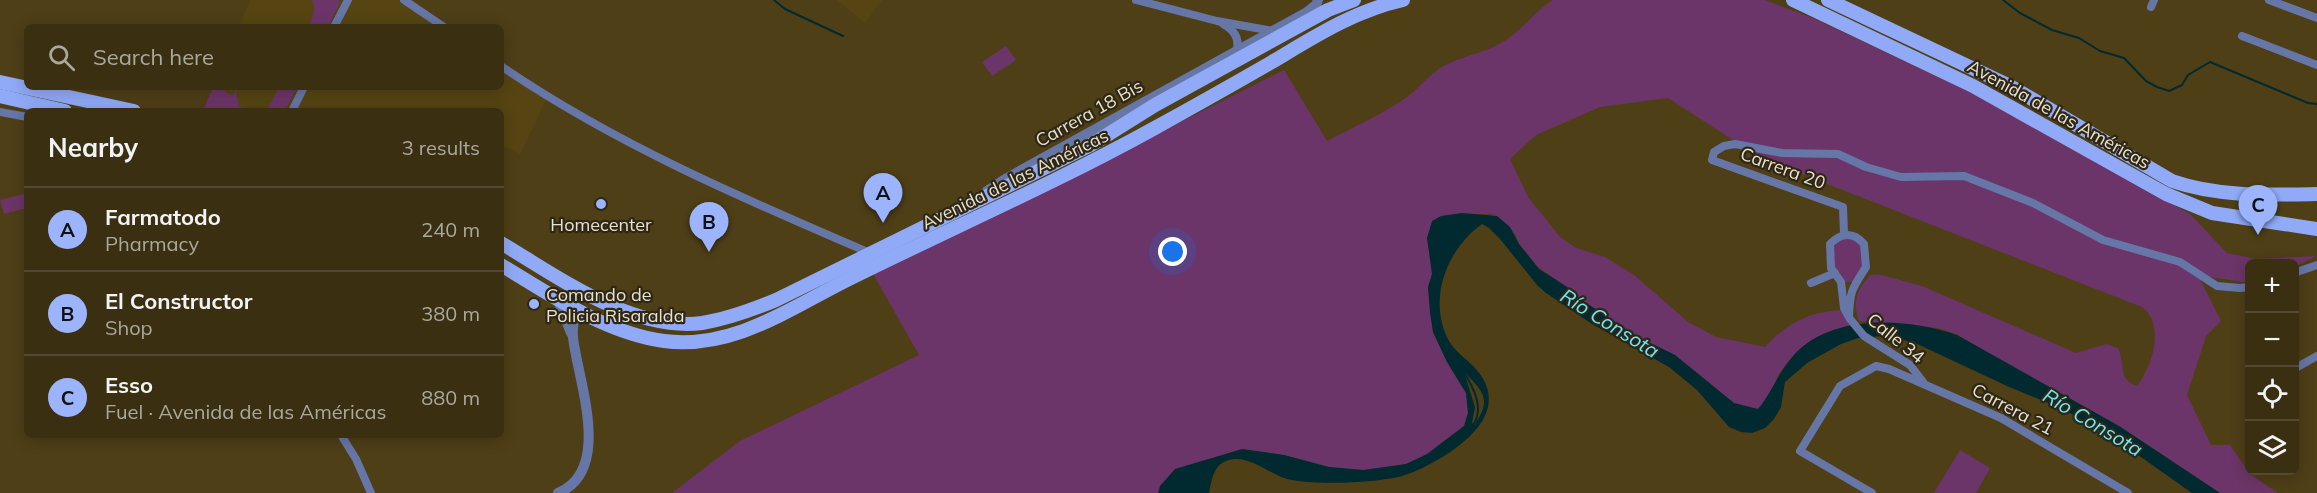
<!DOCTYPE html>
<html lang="en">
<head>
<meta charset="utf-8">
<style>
  :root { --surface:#3a2f11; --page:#41371a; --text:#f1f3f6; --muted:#aba99f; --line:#544a31; --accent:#9bb4fd }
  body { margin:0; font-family:Mulish,sans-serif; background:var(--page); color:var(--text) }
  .controls { position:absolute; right:18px; bottom:18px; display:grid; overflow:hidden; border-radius:9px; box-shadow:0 3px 15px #0003 }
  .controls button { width:54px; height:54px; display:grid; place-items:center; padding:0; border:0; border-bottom:2px solid var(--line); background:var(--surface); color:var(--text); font:30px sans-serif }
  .you { position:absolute; left:1173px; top:252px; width:21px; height:21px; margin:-15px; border:4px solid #fff; border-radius:50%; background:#1a73e8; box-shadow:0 0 0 9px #1a73e833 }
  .badge { display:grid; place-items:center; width:39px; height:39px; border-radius:50%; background:var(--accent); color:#111; font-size:20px; font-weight:700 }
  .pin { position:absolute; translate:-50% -50px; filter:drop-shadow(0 2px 3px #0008) }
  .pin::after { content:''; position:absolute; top:32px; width:21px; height:18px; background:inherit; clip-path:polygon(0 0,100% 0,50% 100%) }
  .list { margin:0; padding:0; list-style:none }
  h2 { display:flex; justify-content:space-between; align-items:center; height:78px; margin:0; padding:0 24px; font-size:26px }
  h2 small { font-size:20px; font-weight:400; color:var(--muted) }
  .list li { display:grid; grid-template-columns:39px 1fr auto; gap:18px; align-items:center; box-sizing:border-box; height:84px; padding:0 24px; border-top:2px solid var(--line) }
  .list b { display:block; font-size:22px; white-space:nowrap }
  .list p { margin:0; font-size:20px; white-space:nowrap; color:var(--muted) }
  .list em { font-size:20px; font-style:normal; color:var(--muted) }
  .icon { flex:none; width:33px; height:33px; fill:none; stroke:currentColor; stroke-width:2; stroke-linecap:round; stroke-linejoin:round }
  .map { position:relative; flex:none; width:2317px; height:493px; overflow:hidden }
  .search { position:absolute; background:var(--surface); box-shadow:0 3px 15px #0003; left:24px; top:24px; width:480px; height:66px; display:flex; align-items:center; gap:15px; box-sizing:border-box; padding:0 21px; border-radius:9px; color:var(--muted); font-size:22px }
  .panel { position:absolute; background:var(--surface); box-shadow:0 3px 15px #0003; left:24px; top:108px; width:480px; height:330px; border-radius:9px }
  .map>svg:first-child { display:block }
</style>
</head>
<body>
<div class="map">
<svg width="2317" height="493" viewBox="0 0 2317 493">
  <rect width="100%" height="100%" fill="#4e3f17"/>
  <!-- built -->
  <g fill="#564513">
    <path d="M250 0H404L444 27H239Z"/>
    <path d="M837 0H882L865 23Z"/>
    <path d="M501 66 547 98 520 154 501 145V111H203L213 87H501Z"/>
  </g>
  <!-- green -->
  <g fill="#6c3569">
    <path d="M312 0H338L340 2 328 27H308C312 19 317 8 312 0Z"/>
    <path d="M1553 0H1765L1815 19 1983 98 2190 214 2227 253 2256 259 2316 256 2295 267 2294 264H2250L2249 283 2198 275 2221 321 2206 336 2187 395 2211 445H2230L2250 474 2278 493H2220L2119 426 1957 335 1939 328 1859 321C1852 303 1857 289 1870 275H1881L1922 286 2076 353 2106 344 2118 348C2126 365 2117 379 2137 386 2152 366 2166 325 2142 307L1761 158 1668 98 1600 107 1536 135 1510 159 1528 197 1560 237 1576 248 1605 257 1634 275 1688 322 1716 337 1765 347C1786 324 1810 311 1843 310L1850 325 1813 341 1795 354 1778 375 1770 396 1758 410 1734 403 1675 355 1636 336 1578 298 1567 287 1538 267 1519 244 1515 234 1491 214H1454L1427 238 1431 254 1432 274 1428 287 1433 332 1447 362 1466 393 1468 413 1464 426 1440 444 1424 460 1382 469 1363 470 1329 467 1284 455 1242 449 1163 493H672L740 441 919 355 871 270 983 222 1284 70 1327 141C1352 128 1385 113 1407 97 1422 86 1432 70 1450 63 1467 55 1484 53 1501 43 1522 31 1535 11 1553 0Z"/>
    <path d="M1006 46 1016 60 992 76 982 62Z"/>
    <path d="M213 87H227L225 92 233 96 238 87C235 96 237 104 244 111H203Z"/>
    <path d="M279 87H297L285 111H264L268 108Z"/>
    <path d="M27 193V208L4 214 0 200Z"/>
    <path d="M1838 236 1861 240 1866 267 1855 282H1841L1831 268 1830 244Z"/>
    <path d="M1960 450 1990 468 1976 493H1934Z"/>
  </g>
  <!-- water -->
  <path fill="#012a30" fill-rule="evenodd" d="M1462 213 1497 216 1510 227 1519 244 1539 269 1567 287 1579 298 1636 336 1675 355 1734 403 1758 409C1772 392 1778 373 1793 356 1831 313 1908 318 1957 335L2119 426 2220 493H2192L2121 443 2065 410 2007 386 1913 342 1882 336 1858 338 1841 344 1807 363 1785 382 1781 407 1774 419 1765 428 1752 433 1741 432 1729 427 1697 390 1669 367 1592 324 1546 293 1537 285 1500 239 1489 228 1482 224C1446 250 1427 300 1449 341 1456 354 1471 361 1480 374 1506 411 1469 441 1439 459 1427 466 1415 472 1402 476 1377 483 1309 486 1284 478 1267 472 1248 455 1229 460 1213 464 1212 480 1209 493H1158L1160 486 1175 469 1242 449 1284 455 1329 467 1363 470 1406 464 1427 454 1464 426 1468 413 1466 393 1447 362 1433 332 1430 313 1428 287 1432 274 1427 238 1432 221 1441 216ZM1464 372C1484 392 1492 400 1474 425L1472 423 1475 407Z"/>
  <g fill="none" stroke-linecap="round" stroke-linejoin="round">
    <!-- stream -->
    <g stroke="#012a30" stroke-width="2">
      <path d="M774 0 785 9 843 36"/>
      <path d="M2003 0 2020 13 2052 30 2079 38 2100 51 2124 58 2146 81 2157 87 2169 91 2182 85 2188 75 2210 62 2308 103 2317 104"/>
      <path d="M1462 369C1472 385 1487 410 1471 427"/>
      <path d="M1264 462 1311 472"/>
    </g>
    <!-- minor -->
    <g stroke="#6676a6" stroke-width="8">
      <path d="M404 0 444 27"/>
      <path d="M1136 0 1217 21 1273 31"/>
      <path d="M2269 0 2317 18"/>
      <path d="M2151 7 2154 0"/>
      <path d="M1223 24C1236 31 1241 41 1235 55"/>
      <path d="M334 27 348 0"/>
      <path d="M2242 36 2317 65"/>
      <path d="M501 66C615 144 744 199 870 253"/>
      <path d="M292 111 304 87"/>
      <path d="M0 112 27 117"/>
      <path d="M1844 234 1843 207 1712 160 1714 152 1724 146 1735 144 1782 153 1838 154 1866 167 1901 177 1964 176 2033 203 2103 240 2180 262 2217 286 2240 288 2250 287"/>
      <path d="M2294 273 2317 265"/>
      <path d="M1811 283 1835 273"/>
      <path d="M1849 317C1850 290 1852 289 1866 267L1864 244C1853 231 1841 233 1830 244L1831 268 1841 282 1844 308 1850 319 1864 336 1910 365 1923 382"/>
      <path d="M2294 369 2317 356"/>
      <path d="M341 435 356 459 371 493"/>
      <path d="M1872 493 1800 451 1840 386 1876 366 1889 369 2001 418 2128 493"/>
    </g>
    <!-- tertiary -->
    <g stroke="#6676a6" stroke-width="10">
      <path d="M987 191 1007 178 1307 12 1316 5 1318 0"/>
      <path d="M557 298 571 333"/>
      <path d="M558 493C614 470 577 378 573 337 572 328 574 319 576 309"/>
    </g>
    <!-- primary -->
    <g stroke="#90aaf7" stroke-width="14">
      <path d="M1793 0 1973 86 2166 194 2212 213 2317 229"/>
      <path d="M1828 0 2010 86 2172 181C2218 197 2269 195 2317 194"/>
      <path d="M0 82 134 111"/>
      <path d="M0 96 65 111"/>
      <path d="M501 243C558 277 633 332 702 323 728 319 752 310 776 300L1091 145 1155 105 1328 10 1354 0"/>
      <path d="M501 265C551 295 605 333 664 341 734 350 792 307 851 278 952 228 1055 183 1153 129 1193 107 1232 85 1272 62 1314 37 1354 11 1403 0"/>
    </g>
  </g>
  <!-- markers -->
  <g fill="#9bb4fd" stroke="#2e2716" stroke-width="2">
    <circle cx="601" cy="204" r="6"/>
    <circle cx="534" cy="304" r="6"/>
  </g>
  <g text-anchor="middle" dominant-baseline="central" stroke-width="4.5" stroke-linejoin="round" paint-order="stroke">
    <!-- street labels -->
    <g font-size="18" fill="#e9e0cb" stroke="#2e2716">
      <text transform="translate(1089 113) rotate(-29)">Carrera 18 Bis</text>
      <text transform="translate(2059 114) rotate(29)">Avenida de las Américas</text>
      <text transform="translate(1783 168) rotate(20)">Carrera 20</text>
      <text transform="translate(1015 179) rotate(-26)">Avenida de las Américas</text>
      <text transform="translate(1896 338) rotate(39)">Calle 34</text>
      <text transform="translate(2013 409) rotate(28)">Carrera 21</text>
    </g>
    <!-- poi labels -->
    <g font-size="18" fill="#e9e0cb" stroke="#2e2716">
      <text x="601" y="224">Homecenter</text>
      <text x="546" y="294" text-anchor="start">Comando de<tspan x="546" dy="21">Policia Risaralda</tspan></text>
    </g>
    <!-- water labels -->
    <g font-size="20" font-style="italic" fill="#6be7fa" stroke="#2e2716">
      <text transform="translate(1610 323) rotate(32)">Río Consota</text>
      <text transform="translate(2093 422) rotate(31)">Río Consota</text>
    </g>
  </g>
</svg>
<div class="controls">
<button>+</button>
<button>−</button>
<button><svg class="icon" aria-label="locate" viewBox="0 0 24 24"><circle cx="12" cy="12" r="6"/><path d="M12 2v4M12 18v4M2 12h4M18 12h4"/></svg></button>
<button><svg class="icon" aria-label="layers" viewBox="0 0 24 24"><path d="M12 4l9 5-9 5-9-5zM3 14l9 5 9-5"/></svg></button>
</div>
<div class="you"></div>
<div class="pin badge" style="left:883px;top:223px">A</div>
<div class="pin badge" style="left:709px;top:252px">B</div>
<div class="pin badge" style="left:2258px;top:235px">C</div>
<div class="search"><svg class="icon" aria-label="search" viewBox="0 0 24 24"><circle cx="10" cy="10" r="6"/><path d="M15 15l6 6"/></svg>Search here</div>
<section class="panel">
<h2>Nearby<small>3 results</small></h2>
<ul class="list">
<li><span class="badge">A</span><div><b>Farmatodo</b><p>Pharmacy</p></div><em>240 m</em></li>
<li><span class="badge">B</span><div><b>El Constructor</b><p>Shop</p></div><em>380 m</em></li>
<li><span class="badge">C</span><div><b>Esso</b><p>Fuel · Avenida de las Américas</p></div><em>880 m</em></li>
</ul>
</section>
</div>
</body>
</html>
